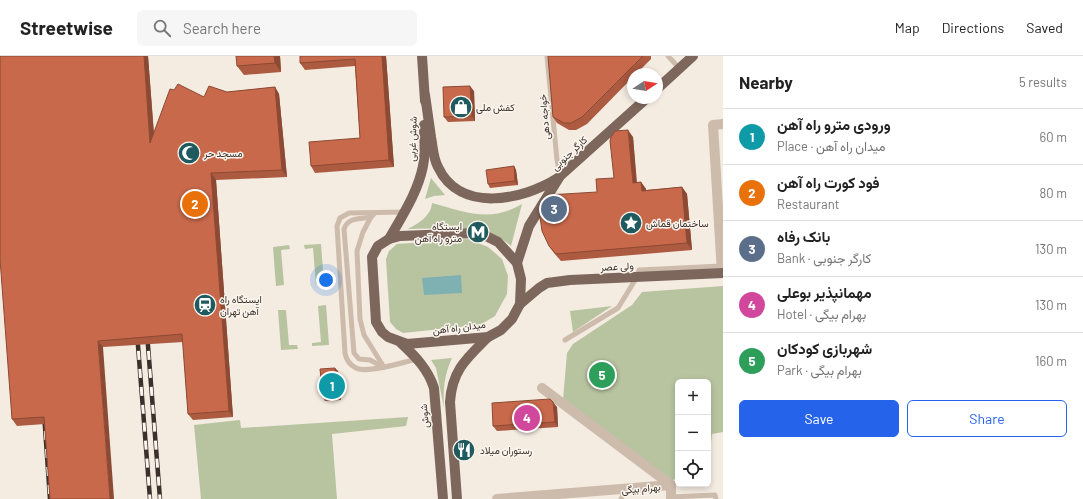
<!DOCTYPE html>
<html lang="en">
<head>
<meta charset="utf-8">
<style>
  :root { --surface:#fff; --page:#f6f6f6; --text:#222; --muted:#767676; --line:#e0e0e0; --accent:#2563eb }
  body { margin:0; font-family:Barlow,Vazirmatn,sans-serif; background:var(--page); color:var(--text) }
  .controls { position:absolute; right:12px; bottom:12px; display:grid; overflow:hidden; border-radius:6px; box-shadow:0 2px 6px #0003 }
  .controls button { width:36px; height:36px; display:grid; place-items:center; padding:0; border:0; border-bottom:1px solid var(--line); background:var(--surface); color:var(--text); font:20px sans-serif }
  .compass { position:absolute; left:627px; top:12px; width:36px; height:36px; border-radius:50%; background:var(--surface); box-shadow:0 2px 6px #0003; rotate:78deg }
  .you { position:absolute; left:326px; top:224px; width:14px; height:14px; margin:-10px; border:3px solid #fff; border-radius:50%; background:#1a73e8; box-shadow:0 0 0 6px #1a73e833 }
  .badge { display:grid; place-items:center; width:26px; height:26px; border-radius:50%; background:var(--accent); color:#fff; font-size:13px; font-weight:700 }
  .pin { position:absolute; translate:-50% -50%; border:2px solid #fff; box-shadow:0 1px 4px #0006 }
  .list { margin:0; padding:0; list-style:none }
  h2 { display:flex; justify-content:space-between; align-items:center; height:52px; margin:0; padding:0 16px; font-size:17px }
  h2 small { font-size:13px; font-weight:400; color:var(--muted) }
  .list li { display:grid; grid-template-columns:26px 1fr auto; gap:12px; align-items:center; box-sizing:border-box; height:56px; padding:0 16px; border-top:1px solid var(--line) }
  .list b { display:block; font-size:15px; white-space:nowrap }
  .list p { margin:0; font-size:13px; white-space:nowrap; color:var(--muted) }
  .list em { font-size:13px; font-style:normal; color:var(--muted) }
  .actions { display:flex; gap:8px; padding:12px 16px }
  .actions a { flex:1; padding:9px 0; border:1px solid var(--accent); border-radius:6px; text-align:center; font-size:14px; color:var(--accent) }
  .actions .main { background:var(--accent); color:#fff }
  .icon { flex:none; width:22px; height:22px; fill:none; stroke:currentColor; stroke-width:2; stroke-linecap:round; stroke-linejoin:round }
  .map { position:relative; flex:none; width:723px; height:443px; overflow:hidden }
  header { display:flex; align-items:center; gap:24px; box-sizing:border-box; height:56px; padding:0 20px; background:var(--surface); border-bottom:1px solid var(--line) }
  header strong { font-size:19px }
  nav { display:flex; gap:22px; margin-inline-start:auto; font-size:14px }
  .search { width:280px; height:36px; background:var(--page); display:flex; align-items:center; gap:10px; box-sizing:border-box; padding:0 14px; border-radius:6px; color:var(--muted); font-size:15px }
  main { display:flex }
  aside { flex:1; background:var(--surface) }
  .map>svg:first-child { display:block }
</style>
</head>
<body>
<header>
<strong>Streetwise</strong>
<div class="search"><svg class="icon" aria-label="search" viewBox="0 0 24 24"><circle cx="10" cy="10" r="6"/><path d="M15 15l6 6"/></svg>Search here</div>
<nav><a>Map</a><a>Directions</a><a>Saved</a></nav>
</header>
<main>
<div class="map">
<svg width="723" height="443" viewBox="0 0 723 443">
  <rect width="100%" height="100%" fill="#f4ebe1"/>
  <!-- green -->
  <g fill="#b8c4a0">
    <path d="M431 122 445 139 434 140 425 143Z"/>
    <path d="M432 147C465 156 490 167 522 148L511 190C485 166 441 173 408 173 419 167 431 160 432 147Z"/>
    <path d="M468 183 488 191 502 203 508 220 507 238 495 260 480 269 403 277 396 273 390 266 386 203 389 195 397 188Z"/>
    <path d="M321 188 324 227 316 228 313 192 305 193 304 189Z"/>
    <path d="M289 189 290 193 281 194 284 229 276 230 273 191Z"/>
    <path d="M723 230V376L712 378 710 395 708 397V326H678V420L670 427 563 344 567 297 573 288 632 249 642 236Z"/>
    <path d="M326 249 329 289 312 290V287L321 286 318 250Z"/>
    <path d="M612 250 573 276 570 255Z"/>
    <path d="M278 254H286L289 289H297L298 293 281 294Z"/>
    <path d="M452 302C444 319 443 334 444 352L436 312 431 304Z"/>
    <path d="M408 361 406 370 332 378 337 443H201L194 369 240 364 241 372Z"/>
  </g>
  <!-- water -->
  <path fill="#7fb0b2" d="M461 219 462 237 424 239 422 222Z"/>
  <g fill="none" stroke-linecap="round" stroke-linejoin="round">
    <!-- service -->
    <g stroke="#cdbbac" stroke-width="5">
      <path d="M547 0 557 104 560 119"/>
      <path d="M668 0 680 13"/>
      <path d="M404 156 349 157 340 162 337 170 345 297C346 303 350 309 356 312 367 318 404 306 417 303"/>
      <path d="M375 157 371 161C360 163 348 161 344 173L354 297 359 303 370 304 383 311"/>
      <path d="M371 161 363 176 357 195 360 263 364 279 382 308"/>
      <path d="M565 284 618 252 637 221 639 214 722 210"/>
      <path d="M671 441 715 439 716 443"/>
      <path d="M621 443 626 433"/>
    </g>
    <!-- minor -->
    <g stroke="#cdbbac" stroke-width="10">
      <path d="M722 217 713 69 723 68"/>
      <path d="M542 332 671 429"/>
      <path d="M671 429V443"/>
      <path d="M497 443 671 429"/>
    </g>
    <!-- primary -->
    <g stroke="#7d675c" stroke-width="10">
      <path d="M422 0 425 45"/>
      <path d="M657 33 693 0"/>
      <path d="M425 39C427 53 429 67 431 81 433 91 433 102 438 111 460 158 523 144 558 122"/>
      <path d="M476 177 488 181 498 186 517 207 521 223 520 248 512 263 501 274 488 281 407 288 388 281 382 276 376 266 372 201 378 190 389 183 400 180Z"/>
      <path d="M389 183C402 160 418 136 423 110 426 97 424 82 424 69"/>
      <path d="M517 207 529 170 560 120 647 42"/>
      <path d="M520 248 539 232 547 227 570 224 723 217"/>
      <path d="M401 287C415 300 428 313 434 332L443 443"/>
      <path d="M457 443 450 346C452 314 467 302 488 281"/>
    </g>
    <!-- rail casing -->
    <g stroke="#3b302b" stroke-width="4.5">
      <g id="rail">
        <path d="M137 277 150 443"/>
        <path d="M147 277 160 443"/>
        <path d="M44 357 50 443"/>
      </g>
    </g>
    <!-- rail -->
    <use href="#rail" stroke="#fbf5ee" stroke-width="3" stroke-dasharray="9" stroke-linecap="butt"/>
  </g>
  <!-- wall -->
  <g fill="#ac5a40">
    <path d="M0 0H148L154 77 174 34 204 41 227 36 275 31 279 38 287 121 216 124 233 361 193 364 188 358 183 286 103 291 45 368 17 370 12 363Z"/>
    <path d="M280 0 281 16 244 19 237 10Z"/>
    <path d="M300 0H386L394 111 315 117 311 110 360 82 355 10 305 14 300 7Z"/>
    <path d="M548 0H651V3L636 18H633V21L587 68 576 74H569L557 67 553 61Z"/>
    <path d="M474 35 475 65 448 66 444 61Z"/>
    <path d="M633 81 637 126H641L646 133V134L682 131 687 138 692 194 561 205 554 197 549 190 597 136 614 122Z"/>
    <path d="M514 110 516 114 518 129 490 132 488 128Z"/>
    <path d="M338 315 341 344 325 345 323 341Z"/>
    <path d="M557 351 558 371 497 375 493 370Z"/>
  </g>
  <!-- shaded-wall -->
  <g fill="#8c4a34">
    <path d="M144 0H148L155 94 150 87Z"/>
    <path d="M274 0H280L281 16 275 7Z"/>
    <path d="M382 0H386L394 111 389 104Z"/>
    <path d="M470 30 474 35 475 65 472 60Z"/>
    <path d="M275 31 279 38 287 121 282 114Z"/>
    <path d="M628 74 633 81 637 134 633 127Z"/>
    <path d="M514 110 516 114 518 129 515 125Z"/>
    <path d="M211 117 216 124 233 361 229 355Z"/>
    <path d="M641 126 646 133V142L642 135Z"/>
    <path d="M682 131 687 138 692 194 687 187Z"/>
    <path d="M98 285 103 291 114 443H110Z"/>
    <path d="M335 312 338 315 341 344 338 340Z"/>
    <path d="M553 346 557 351 558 371 555 366Z"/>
  </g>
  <!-- building -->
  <g fill="#c8694b" stroke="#8c4a34">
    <path d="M0 0H144L150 87 170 33 174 34 178 28 204 41 209 30 227 36 275 31 282 114 211 117 229 355 188 358 182 278 98 285 110 443H50L44 361 12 363 0 203Z"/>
    <path d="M236 0H274L275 7 237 10Z"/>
    <path d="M300 0H382L389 104 311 110 309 86 360 82 355 3 300 7Z"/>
    <path d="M548 0H643L582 61 571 67H564L553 61Z"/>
    <path d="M470 30 472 60 444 61 443 31Z"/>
    <path d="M628 74 633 127 641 126 642 135 682 131 687 187 556 198 549 190 542 175 540 161 542 150 548 139 597 136 596 123 614 122 610 85 611 81 615 75Z"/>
    <path d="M514 110 515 125 488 128 486 114Z"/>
    <path d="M335 312 338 340 323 341 320 313Z"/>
    <path d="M550 343 553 346 555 366 493 370 492 347Z"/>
  </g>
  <!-- icons -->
  <defs>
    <g id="shop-disc" transform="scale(1.15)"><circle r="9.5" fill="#1f5a5e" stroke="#fbf5ee"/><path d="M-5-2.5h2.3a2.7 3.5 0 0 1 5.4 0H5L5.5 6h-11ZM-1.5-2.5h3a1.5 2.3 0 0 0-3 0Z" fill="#fff"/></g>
    <g id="mosque-disc" transform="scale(1.15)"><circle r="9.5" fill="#1f5a5e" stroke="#fbf5ee"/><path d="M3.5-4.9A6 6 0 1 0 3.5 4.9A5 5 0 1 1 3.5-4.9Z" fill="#fff"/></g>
    <g id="sight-disc" transform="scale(1.15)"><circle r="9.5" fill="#1f5a5e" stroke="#fbf5ee"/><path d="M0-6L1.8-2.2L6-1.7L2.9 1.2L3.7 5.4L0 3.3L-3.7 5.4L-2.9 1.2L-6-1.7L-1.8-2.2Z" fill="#fff"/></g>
    <g id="metro-disc" transform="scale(1.15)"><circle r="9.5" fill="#1f5a5e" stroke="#fbf5ee"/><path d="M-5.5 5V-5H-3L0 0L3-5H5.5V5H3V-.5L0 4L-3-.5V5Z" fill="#fff"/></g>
    <g id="station-disc" transform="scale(1.15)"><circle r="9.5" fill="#1f5a5e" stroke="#fbf5ee"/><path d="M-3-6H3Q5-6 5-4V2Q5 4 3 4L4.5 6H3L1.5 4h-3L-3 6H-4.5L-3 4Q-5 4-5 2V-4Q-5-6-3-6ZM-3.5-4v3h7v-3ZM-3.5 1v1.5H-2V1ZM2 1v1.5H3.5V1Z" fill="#fff"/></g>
    <g id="restaurant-disc" transform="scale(1.15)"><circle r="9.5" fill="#1f5a5e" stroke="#fbf5ee"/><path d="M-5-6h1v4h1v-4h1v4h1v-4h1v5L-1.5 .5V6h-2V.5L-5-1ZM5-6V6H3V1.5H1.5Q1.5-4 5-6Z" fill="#fff"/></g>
  </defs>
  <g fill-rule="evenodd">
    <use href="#shop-disc" x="461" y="51"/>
    <use href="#mosque-disc" x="189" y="97"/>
    <use href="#sight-disc" x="631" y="167"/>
    <use href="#metro-disc" x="478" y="176"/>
    <use href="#station-disc" x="205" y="249"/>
    <use href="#restaurant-disc" x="464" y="394"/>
  </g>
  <g text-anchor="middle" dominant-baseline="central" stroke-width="3" stroke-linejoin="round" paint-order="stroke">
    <!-- poi labels -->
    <g font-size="10" fill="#3b302b" stroke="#fbf5ee" text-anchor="start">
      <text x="476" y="51">کفش ملی</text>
      <text x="204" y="97">مسجد حر</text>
      <text x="646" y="167">ساختمان قماش</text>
      <text x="462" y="170" text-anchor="end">ایستگاه<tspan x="462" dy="12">مترو راه آهن</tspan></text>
      <text x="220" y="243">ایستگاه راه<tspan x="220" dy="12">آهن تهران</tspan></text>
      <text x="480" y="394">رستوران میلاد</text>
    </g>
    <!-- street labels -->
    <g font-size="10" fill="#3b302b" stroke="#fbf5ee">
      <text transform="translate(544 61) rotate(-95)">خواجه دهی</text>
      <text transform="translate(412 83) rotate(-88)">شوش غربی</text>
      <text transform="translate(569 97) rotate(-43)">کارگر جنوبی</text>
      <text transform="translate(617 210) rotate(-3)">ولی عصر</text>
      <text transform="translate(459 271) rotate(-7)">میدان راه آهن</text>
      <text transform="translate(424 360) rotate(-95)">شوش</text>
      <text transform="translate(641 432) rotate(-5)">بهرام بیگی</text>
    </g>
  </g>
</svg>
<div class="controls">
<button>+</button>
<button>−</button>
<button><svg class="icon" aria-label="locate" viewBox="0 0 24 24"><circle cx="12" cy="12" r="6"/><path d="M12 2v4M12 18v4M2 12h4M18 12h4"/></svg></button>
</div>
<svg class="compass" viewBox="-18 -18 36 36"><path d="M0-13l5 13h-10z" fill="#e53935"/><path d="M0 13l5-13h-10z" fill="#767676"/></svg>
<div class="you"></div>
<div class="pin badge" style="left:332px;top:330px;background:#0f9aa8">1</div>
<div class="pin badge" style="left:195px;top:148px;background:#e8710a">2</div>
<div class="pin badge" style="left:554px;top:153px;background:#5c6f8a">3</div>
<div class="pin badge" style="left:527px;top:362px;background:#d1479c">4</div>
<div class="pin badge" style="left:602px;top:319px;background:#2e9e5b">5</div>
</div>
<aside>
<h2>Nearby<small>5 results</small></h2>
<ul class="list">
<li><span class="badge" style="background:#0f9aa8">1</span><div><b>ورودی مترو راه آهن</b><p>Place · میدان راه آهن</p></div><em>60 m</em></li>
<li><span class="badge" style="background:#e8710a">2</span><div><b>فود کورت راه آهن</b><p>Restaurant</p></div><em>80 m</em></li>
<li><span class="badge" style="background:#5c6f8a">3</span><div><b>بانک رفاه</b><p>Bank · کارگر جنوبی</p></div><em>130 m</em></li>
<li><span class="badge" style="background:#d1479c">4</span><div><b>مهمانپذیر بوعلی</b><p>Hotel · بهرام بیگی</p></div><em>130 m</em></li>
<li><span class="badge" style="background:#2e9e5b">5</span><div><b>شهربازی کودکان</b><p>Park · بهرام بیگی</p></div><em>160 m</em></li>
</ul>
<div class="actions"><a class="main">Save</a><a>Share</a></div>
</aside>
</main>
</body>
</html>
